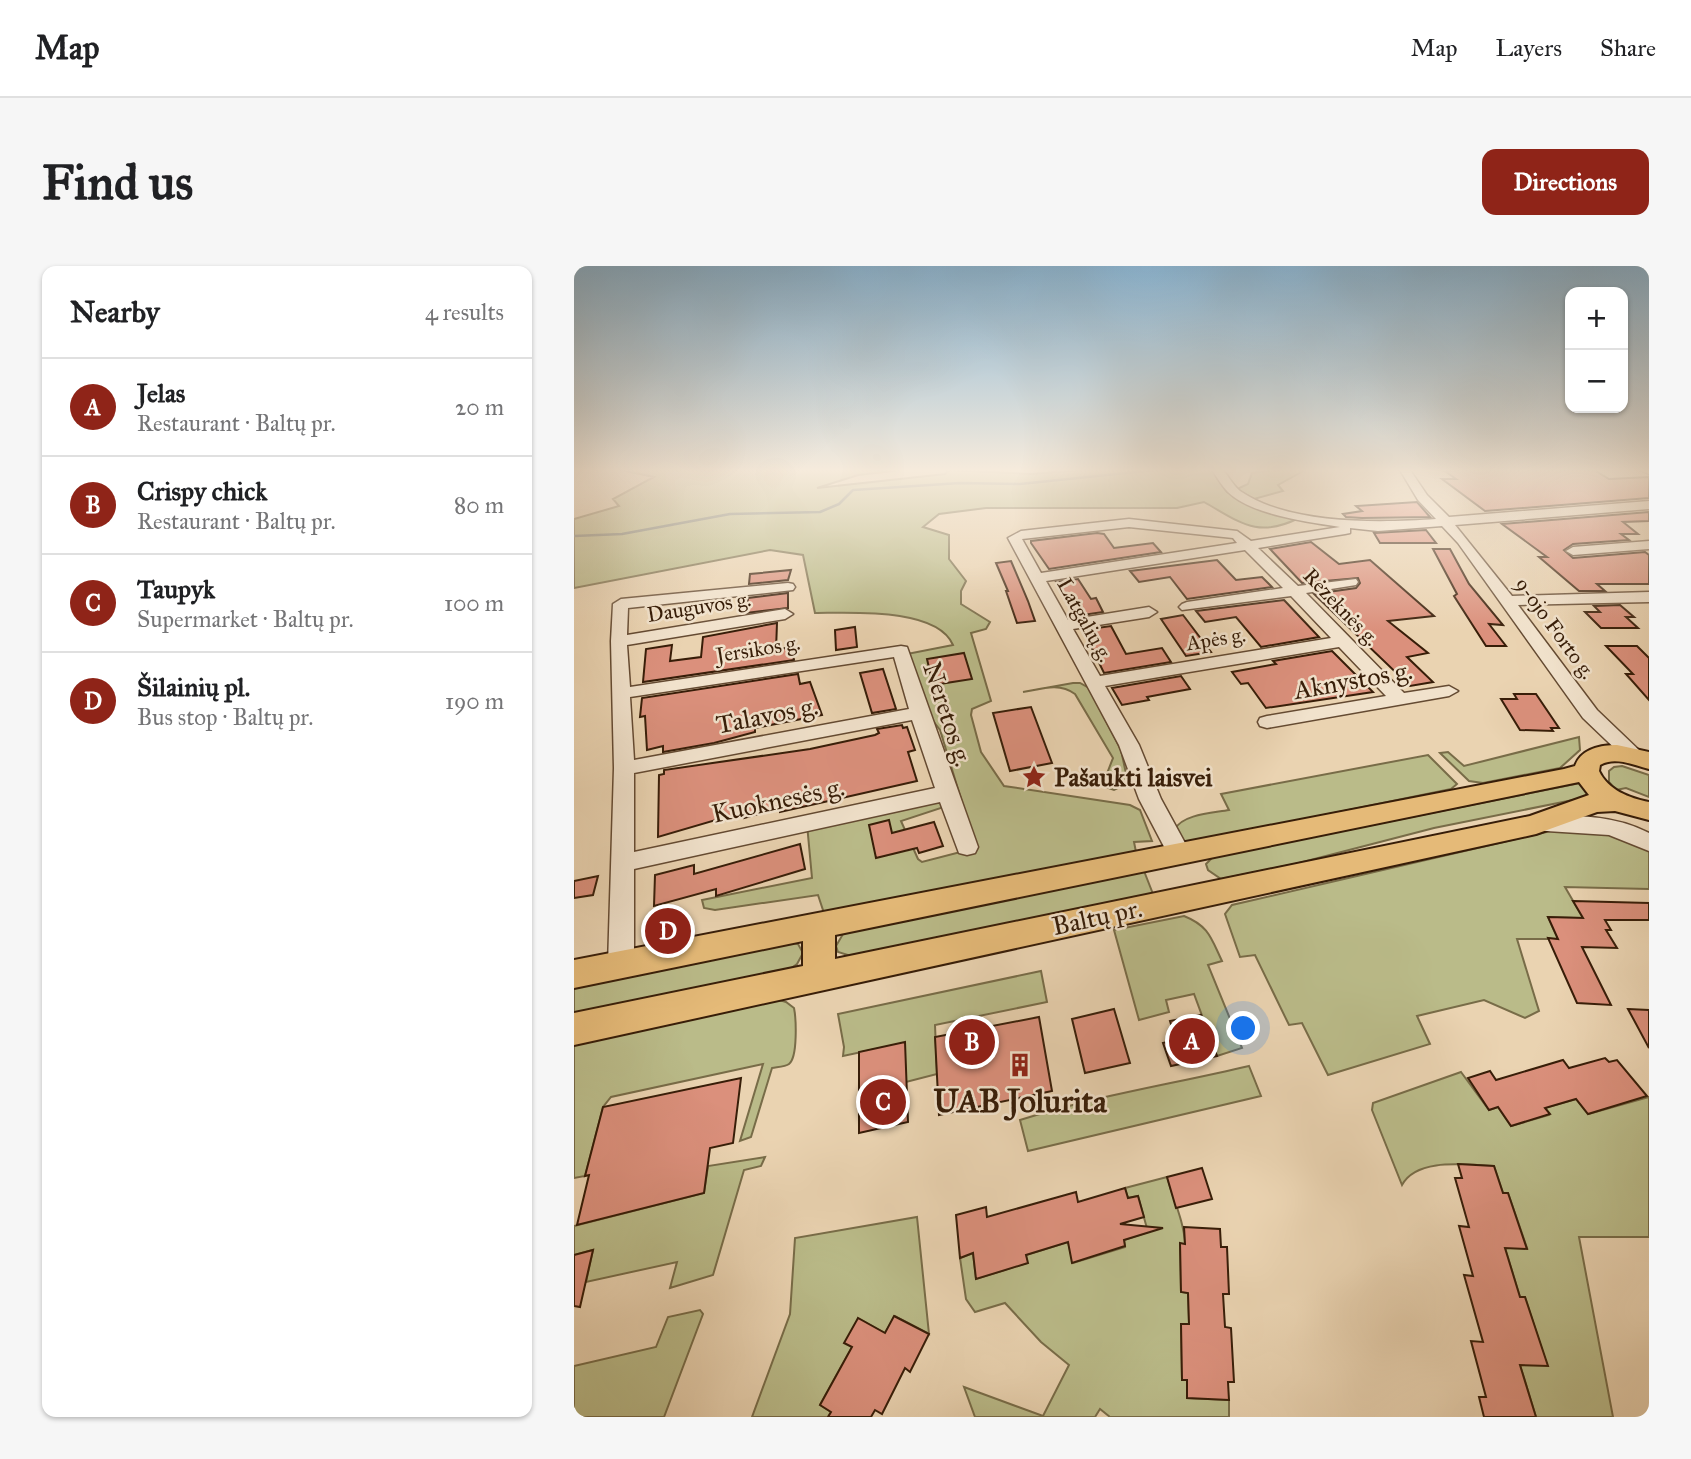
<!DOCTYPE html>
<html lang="en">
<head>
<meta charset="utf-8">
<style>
  :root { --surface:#fff; --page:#f6f6f6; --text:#202124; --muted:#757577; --line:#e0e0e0; --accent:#8f2418 }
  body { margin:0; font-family:"IM FELL Great Primer",serif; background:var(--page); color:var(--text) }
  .controls { position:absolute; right:21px; top:21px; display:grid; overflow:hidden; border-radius:14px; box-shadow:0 2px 5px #0004 }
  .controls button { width:63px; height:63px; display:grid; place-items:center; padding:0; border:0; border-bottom:2px solid var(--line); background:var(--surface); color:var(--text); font:35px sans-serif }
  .you { position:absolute; left:670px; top:763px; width:24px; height:24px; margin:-18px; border:5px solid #fff; border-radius:50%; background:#1a73e8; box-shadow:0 0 0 10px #1a73e833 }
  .badge { display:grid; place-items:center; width:46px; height:46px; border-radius:50%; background:var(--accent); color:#fff; font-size:23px; font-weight:700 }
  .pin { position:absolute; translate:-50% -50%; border:4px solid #fff; box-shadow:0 2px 7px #0006 }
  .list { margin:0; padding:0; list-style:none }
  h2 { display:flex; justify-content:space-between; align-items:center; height:91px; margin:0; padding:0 28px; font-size:30px }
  h2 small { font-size:23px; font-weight:400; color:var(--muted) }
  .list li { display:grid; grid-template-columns:46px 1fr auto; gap:21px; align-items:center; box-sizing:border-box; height:98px; padding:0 28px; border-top:2px solid var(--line) }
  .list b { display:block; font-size:26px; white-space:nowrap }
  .list p { margin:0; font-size:23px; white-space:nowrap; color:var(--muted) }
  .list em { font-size:23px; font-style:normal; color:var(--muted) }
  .map { position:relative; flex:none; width:1075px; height:1151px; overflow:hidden; border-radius:14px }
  header { display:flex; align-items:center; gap:42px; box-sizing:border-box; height:98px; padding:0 35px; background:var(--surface); border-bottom:2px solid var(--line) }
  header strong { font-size:33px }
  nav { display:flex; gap:38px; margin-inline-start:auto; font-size:24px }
  .intro { display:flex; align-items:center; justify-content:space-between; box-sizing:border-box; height:168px; padding:0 42px }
  h1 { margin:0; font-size:49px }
  .button { padding:18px 32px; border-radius:14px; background:var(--accent); color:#fff; font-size:24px; font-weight:700 }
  main { display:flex; gap:42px; padding:0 42px }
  aside { flex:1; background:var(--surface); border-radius:14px; box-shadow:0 2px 5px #0004 }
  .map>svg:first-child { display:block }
</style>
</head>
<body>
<header>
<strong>Map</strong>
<nav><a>Map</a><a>Layers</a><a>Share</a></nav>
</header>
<div class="intro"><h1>Find us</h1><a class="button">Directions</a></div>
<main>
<aside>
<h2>Nearby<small>4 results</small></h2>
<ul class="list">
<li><span class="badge">A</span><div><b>Jelas</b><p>Restaurant · Baltų pr.</p></div><em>20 m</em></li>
<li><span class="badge">B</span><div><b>Crispy chick</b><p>Restaurant · Baltų pr.</p></div><em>80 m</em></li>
<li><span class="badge">C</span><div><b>Taupyk</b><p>Supermarket · Baltų pr.</p></div><em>100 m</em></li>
<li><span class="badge">D</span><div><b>Šilainių pl.</b><p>Bus stop · Baltų pr.</p></div><em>190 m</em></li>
</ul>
</aside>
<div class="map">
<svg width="1075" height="1151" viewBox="0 0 1075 1151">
  <rect width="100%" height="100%" fill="#ead3b1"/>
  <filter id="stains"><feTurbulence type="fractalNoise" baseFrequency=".00286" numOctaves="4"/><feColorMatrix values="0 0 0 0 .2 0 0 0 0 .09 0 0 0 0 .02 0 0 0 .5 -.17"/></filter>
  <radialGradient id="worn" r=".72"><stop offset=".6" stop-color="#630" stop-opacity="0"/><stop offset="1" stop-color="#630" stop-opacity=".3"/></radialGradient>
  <!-- green -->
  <g fill="#babb89" stroke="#786c48" stroke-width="2">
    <path d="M47 204H327L284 209 243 222 371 208 375 204 457 208 506 204H638L653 226 670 236 725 252C683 273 666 256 630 236L603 242H412L365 248 349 261 375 269V293L392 315 387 325V338L416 356 412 363 397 367 417 435 398 443 397 449 407 486 430 520 556 539 566 544 578 575 560 576 562 586 250 647 244 629 141 644 130 642 128 634 238 612 233 558 360 535 368 537 370 541 327 555 344 593 348 596 402 582 366 464 356 451 333 388 379 379C363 341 275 347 241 347L229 289 196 284 0 322V253L45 240 39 233 80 211Z"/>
    <path d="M698 204H731L704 219 709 225 680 233 663 223 674 218 678 207Z"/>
    <path d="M499 417H506L515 422 547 484 554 517 540 524 523 518 532 510 539 492 501 428C485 416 467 423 449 426Z"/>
    <path d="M1005 471 1006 484 986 502 909 517 895 515 866 487 874 486 890 500Z"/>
    <path d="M854 489 883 518 877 523 613 577 605 573 601 563C609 548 639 547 655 544L647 528Z"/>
    <path d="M1048 500 1075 509V531L1052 522 1042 524 1035 516V505L1040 501Z"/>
    <path d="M1011 516 1024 529 860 562 721 598 647 613 634 604 632 598 639 591Z"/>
    <path d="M994 561C1024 563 1050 566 1075 585V623L991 621 1009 652 974 651 984 673H943L965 745 951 752 910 734 843 750 856 778 754 809 728 757 715 759 681 689 666 691 651 648 658 639Z"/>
    <path d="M570 605 579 628 277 690 264 686 262 680 269 668 277 664Z"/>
    <path d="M610 650C635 660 637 672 648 695L634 699 668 782 643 790 620 728 592 734 595 746 565 754 540 664Z"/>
    <path d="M216 676 224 678 229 687 223 698 216 703 0 750V719Z"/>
    <path d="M467 705 473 736 361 759 363 808 332 816 330 777 269 790 270 781 264 748Z"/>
    <path d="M195 731 212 736 220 742C222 752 224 791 215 798 211 801 203 801 198 802L177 871 166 875 189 798 37 831 29 841 11 910 0 912V772Z"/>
    <path d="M675 800 687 830 454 885 446 854C521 830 599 818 675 800Z"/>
    <path d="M887 806 915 844 924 841 937 860 975 849 971 842 1002 833 1014 848 1075 831V971H1005L1039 1151H962L946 1099H973L951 1031H946L931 982H953L934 927H929L920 900C893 899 843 891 828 919L798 844 799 837Z"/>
    <path d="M191 891 187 900 170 904 139 1009 96 1022 103 996 12 1016 19 984 0 989V960L130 927 134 900Z"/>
    <path d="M593 911C599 933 610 955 611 978H606L607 1026 614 1027 615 1058H607L608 1113 613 1114V1132L655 1134V1151H536L526 1143 521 1151H401L390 1121 469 1150 495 1099 467 1076 431 1037 401 1046 392 1033 386 992 399 987 402 1013 453 997 452 989 494 976 499 997 551 981 550 974 574 966 564 930 554 932 551 922Z"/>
    <path d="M343 951 355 1068 321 1050 311 1067 284 1052 278 1081 246 1139 257 1146 254 1151H178L216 1048 221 972Z"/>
    <path d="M126 1044 129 1048 90 1151H0V1100L82 1081 94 1051Z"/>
  </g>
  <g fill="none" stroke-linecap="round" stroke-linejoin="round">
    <!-- stream -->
    <path stroke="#737970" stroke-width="2.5" d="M0 270 48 268 156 248 246 246 265 238 279 224 386 217 446 218 581 204"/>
  </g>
  <!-- building -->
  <g fill="#db907c" stroke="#371d08" stroke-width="2">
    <path d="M886 204H1020L1035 213 1075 211V232L911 245 868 213H882L871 205Z"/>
    <path d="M843 236 856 251 788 252 772 251 769 248 788 245 782 240Z"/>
    <path d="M1075 246V255L1049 256 1064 268H1047L1055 274 999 278 990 284 999 292 1071 286 1075 289V318H1023L1031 325H1005L965 291H973L928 258Z"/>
    <path d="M852 264 862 277H806L800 267Z"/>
    <path d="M523 267 530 268 540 282 579 277 587 286 475 303 457 277V275Z"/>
    <path d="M737 276 765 298 796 294 860 350 814 355 854 387 833 391 859 416 836 420 740 328 782 322 786 317 784 312 728 317 696 283Z"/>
    <path d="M859 283H876L895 318 929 359 915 358 932 380H912L880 330 883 328Z"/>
    <path d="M643 294 662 314 688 311 698 321 613 333 596 311 565 316 556 305Z"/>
    <path d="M437 295 454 335 461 355 443 357 432 325H434L422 297Z"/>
    <path d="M217 304 214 314 175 318 176 308Z"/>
    <path d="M504 313 517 333 522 332 529 346 502 350 494 330H490L482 316Z"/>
    <path d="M214 327V342L172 347 174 332Z"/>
    <path d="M710 334 745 371 687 381 662 351 631 356 622 345Z"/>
    <path d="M1046 339 1060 351H1052L1064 362H1027L1011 346H1026L1020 340Z"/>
    <path d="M609 349 637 386 612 390 587 353Z"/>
    <path d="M203 357 202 384 217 381 220 394 69 416 72 383 98 379 96 395 127 391 129 371Z"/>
    <path d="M537 360 552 388 588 382 597 396 530 407 509 364Z"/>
    <path d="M281 361 283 381 262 384 261 364Z"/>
    <path d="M1032 380H1063L1075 392V434L1052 408H1059Z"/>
    <path d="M758 385 799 426 692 442 674 417 667 418 658 406 702 398 699 395Z"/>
    <path d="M390 387 398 413 359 419 353 393Z"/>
    <path d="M309 403 322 443 298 447 286 407Z"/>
    <path d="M224 408 226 418 236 416 248 449 181 462V466L140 477 89 486V480L73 484 71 450 66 451 68 432Z"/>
    <path d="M607 410 616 423 573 431 575 434 548 439 538 422Z"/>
    <path d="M940 428H962L985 462H977L979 465 946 464 927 433H943Z"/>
    <path d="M457 441 478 497 436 505 419 447Z"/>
    <path d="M328 459 329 462 333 461 341 484 334 486 343 515 206 546V542L170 552 169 549 145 556V553L84 571 85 509 90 508V504L236 483 301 469 305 467 303 463Z"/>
    <path d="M315 554 318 567 360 556 369 580 345 587 343 582 302 592 295 559Z"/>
    <path d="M226 578 231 603 142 630V623L80 640 81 609 120 599V608Z"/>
    <path d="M24 610 19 629 0 632V615Z"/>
    <path d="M999 635 1075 637V654H1031L1037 664H1032L1043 682 1008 681 1037 739 1003 737 974 672 984 673 974 651 1009 652Z"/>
    <path d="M540 743 556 797 511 807 498 753Z"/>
    <path d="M1054 743 1075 744V782Z"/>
    <path d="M627 749 643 790 597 800 589 777 602 774 596 755Z"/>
    <path d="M465 751 478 825 365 849 361 771Z"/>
    <path d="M331 776 334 856 285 867V786Z"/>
    <path d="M1031 792 1035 796 1043 794 1073 830 1014 848 1002 833 971 842 976 848 937 860 924 841 915 844 894 812 916 805 922 814 989 794 995 802Z"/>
    <path d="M167 812 159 877 136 882 130 927 3 959 15 909 11 910 29 841Z"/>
    <path d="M884 898 920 900 929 927H934L953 983 931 982 946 1031H951L974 1100 946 1099 962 1151H910L905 1131H912L897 1075 909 1076 890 1009 899 1010 885 960 895 961 881 912H888Z"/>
    <path d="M628 902 638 933 602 942 593 911Z"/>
    <path d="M551 922 554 932 564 930 570 951 546 958 589 962 550 974 551 980 498 997 494 976 452 989 454 997 402 1013 399 987 386 992 382 949 412 941 413 951 502 926 504 936Z"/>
    <path d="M610 961 646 963 647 981H653L655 1028H649L651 1061 657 1062 660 1116H654L655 1134 613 1132V1114H608L607 1058H615L614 1027 607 1026 606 977 611 978Z"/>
    <path d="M19 984 6 1041 0 1040V989Z"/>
    <path d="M320 1050 355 1068 336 1106 331 1102 308 1148 301 1144 297 1151H254L257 1146 246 1139 278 1081 270 1077 284 1052 311 1067Z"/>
  </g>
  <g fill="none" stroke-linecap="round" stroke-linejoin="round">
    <!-- minor casing -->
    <g stroke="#644a32" stroke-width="3">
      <g id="minor">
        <path d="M638 204H649C655 211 659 219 666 225 715 259 805 257 862 253L844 234 826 204H836L853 229 875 251 1075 235V243L881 259 938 330 1075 326V336L944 339 1023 444 1067 486 1070 490 1067 494H1053L1009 452 884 277 868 260 804 265 776 262V267L771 268 684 282 724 320 782 313 784 316 782 319 732 327 830 427 875 420 884 425 875 430 693 462 686 460 684 456 686 452 693 450 812 430 765 381 531 420 565 479 587 533 617 588 613 594 605 596 597 594 565 533 545 479 434 272 447 265 555 253 663 265 677 275 766 261C735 256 677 249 654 226 648 220 643 211 638 204ZM555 261 659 272 663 277 467 307 448 273ZM671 284 709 322 613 336 608 338 605 341 608 344 717 330 757 372 526 410 499 363 575 351 583 346 575 341 494 354 472 315Z"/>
        <path d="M1066 204H1075V208Z"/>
        <path d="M1075 275V283L999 289 992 285 999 281Z"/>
        <path d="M214 317 219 318 221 321 219 324 54 342 53 369 211 343 219 348 211 353 53 379 56 421 327 380 333 381 404 581 401 587 393 589 385 587 366 536 60 603V699L56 707 47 710 38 707 34 699 40 502 37 375 39 338 47 333ZM320 391 335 443 60 494 56 431ZM338 454 361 522 60 586V507Z"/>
        <path d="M965 550C1002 549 1041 549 1075 567V585L1035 569 957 564 954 558 957 552Z"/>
      </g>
    </g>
    <!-- major casing -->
    <g stroke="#371d08" stroke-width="4">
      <path id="major" d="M1043 479 1075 486V503C1059 499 1041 490 1026 499L1025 505C1034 524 1055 532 1075 536V554L1041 545 1023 546 962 568 0 779V747L229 700V675L0 722V694L990 503 1001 500C1007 483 1026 479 1043 479ZM1005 516 1015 529 956 550 261 693V669Z"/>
    </g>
    <!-- minor -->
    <use href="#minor" fill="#f1e2cc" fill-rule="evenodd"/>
    <!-- major -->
    <use href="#major" fill="#e5ba78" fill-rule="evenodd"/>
  </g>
  <!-- sky -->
  <linearGradient id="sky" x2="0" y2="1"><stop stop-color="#89b5d4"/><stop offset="0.56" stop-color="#f6ebdc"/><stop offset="1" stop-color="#f6ebdc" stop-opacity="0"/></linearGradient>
  <rect width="1075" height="365" fill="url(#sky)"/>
  <!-- icons -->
  <defs>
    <g id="sight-bare" transform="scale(1.89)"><path d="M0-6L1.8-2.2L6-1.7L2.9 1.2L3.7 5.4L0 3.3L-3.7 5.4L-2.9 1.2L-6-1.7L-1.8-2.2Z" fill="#8f2418" stroke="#f1e2cc" stroke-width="2.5" paint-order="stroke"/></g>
    <g id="building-bare" transform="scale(1.89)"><path d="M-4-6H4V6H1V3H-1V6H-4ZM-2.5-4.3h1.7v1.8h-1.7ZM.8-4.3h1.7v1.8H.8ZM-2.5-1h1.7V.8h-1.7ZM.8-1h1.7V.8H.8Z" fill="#8f2418" stroke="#f1e2cc" stroke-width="2.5" paint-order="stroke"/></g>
  </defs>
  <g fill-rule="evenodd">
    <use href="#sight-bare" x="460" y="511"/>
    <use href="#building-bare" x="446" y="799"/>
  </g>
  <g text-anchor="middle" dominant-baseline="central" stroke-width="5" stroke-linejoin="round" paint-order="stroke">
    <!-- far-street labels -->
    <g font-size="21" fill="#371d08" stroke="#f1e2cc">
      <text transform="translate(125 341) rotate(-9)">Dauguvos g.</text>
      <text transform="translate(767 341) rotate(46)">Rėzeknės g.</text>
      <text transform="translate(511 354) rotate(61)">Latgalių g.</text>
      <text transform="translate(981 362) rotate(54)">9-ojo Forto g.</text>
      <text transform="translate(642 373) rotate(-9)">Apės g.</text>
      <text transform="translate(184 383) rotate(-9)">Jersikos g.</text>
    </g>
    <!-- street labels -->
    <g font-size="26" fill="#371d08" stroke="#f1e2cc">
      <text transform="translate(779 414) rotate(-10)">Aknystos g.</text>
      <text transform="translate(374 448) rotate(72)">Neretos g.</text>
      <text transform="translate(193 449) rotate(-11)">Talavos g.</text>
      <text transform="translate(204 534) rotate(-12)">Kuoknesės g.</text>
      <text transform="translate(523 651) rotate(-12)">Baltų pr.</text>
    </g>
    <!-- poi labels -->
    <g font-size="26" font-weight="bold" fill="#371d08" stroke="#f1e2cc" text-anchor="start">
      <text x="480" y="511">Pašaukti laisvei</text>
    </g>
    <!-- near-poi labels -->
    <g font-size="32" font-weight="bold" fill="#371d08" stroke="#f1e2cc">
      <text x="446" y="835">UAB Jolurita</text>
    </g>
  </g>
  <rect width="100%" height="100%" filter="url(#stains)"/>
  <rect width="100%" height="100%" fill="url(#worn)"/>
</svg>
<div class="controls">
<button>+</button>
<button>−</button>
</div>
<div class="you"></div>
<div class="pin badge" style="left:618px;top:775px">A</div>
<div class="pin badge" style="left:398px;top:776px">B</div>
<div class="pin badge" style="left:309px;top:836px">C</div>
<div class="pin badge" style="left:94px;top:665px">D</div>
</div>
</main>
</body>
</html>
